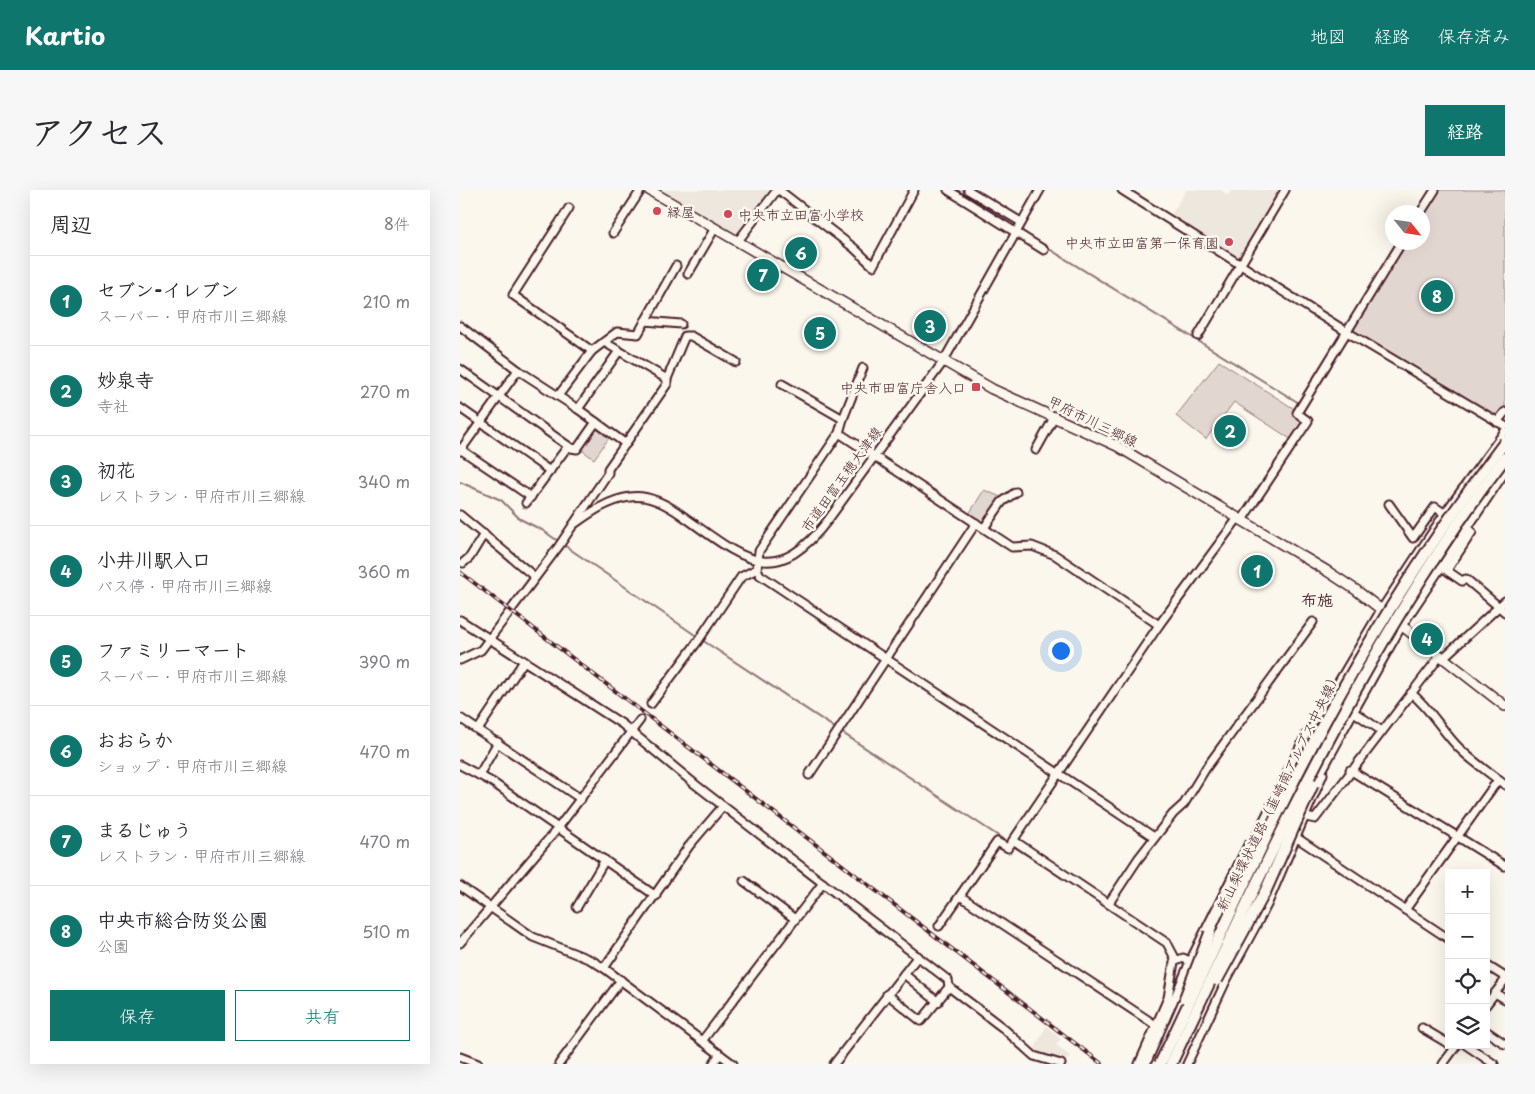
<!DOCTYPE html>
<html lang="ja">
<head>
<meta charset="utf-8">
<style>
  :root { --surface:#fff; --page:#f7f7f7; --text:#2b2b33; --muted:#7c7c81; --line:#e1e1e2; --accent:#0f766e }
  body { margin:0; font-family:"Playpen Sans","Klee One",sans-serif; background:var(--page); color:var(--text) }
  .controls { position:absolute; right:15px; bottom:15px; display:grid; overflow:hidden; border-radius:0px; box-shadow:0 5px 20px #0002 }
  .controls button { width:45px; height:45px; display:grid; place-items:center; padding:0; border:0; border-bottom:1px solid var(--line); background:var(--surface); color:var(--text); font:25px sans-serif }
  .compass { position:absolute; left:925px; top:15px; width:45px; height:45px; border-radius:50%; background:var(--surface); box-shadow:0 5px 20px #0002; rotate:120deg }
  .you { position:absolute; left:600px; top:460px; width:18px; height:18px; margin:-12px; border:4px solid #fff; border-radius:50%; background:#1a73e8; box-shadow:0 0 0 8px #1a73e833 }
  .badge { display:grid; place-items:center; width:32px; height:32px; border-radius:50%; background:var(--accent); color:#fff; font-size:16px; font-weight:700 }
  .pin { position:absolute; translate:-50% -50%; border:2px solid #fff; box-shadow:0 1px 5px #0006 }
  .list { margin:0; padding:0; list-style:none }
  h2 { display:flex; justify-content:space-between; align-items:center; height:65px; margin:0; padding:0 20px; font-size:21px }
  h2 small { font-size:16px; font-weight:400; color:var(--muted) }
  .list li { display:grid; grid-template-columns:32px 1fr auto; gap:15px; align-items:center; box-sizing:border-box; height:90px; padding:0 20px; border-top:1px solid var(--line) }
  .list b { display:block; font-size:19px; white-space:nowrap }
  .list p { margin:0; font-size:16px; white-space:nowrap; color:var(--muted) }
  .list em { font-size:16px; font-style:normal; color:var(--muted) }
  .actions { display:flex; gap:10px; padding:15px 20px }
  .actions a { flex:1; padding:11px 0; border:1px solid var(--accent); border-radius:0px; text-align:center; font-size:18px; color:var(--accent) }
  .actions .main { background:var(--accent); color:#fff }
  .icon { flex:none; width:28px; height:28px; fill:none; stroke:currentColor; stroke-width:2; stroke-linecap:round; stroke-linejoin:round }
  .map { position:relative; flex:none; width:1045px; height:874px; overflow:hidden; border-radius:0px }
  header { display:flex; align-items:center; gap:30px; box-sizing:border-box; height:70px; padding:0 25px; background:var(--accent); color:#fff }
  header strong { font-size:24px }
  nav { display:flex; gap:28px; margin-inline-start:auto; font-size:18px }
  .intro { display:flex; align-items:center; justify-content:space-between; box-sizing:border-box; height:120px; padding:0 30px }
  h1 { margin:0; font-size:35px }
  .button { padding:12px 22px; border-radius:0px; background:var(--accent); color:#fff; font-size:18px; font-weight:700 }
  main { display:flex; gap:30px; padding:0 30px }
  aside { flex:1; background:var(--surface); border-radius:0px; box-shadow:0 5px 20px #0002 }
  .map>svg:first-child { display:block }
</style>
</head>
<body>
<header>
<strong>Kartio</strong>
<nav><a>地図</a><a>経路</a><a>保存済み</a></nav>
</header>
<div class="intro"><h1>アクセス</h1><a class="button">経路</a></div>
<main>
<aside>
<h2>周辺<small>8件</small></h2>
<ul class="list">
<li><span class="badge">1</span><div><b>セブン-イレブン</b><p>スーパー · 甲府市川三郷線</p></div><em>210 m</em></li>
<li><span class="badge">2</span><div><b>妙泉寺</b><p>寺社</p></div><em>270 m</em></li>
<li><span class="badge">3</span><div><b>初花</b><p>レストラン · 甲府市川三郷線</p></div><em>340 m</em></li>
<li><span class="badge">4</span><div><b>小井川駅入口</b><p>バス停 · 甲府市川三郷線</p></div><em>360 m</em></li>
<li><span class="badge">5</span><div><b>ファミリーマート</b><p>スーパー · 甲府市川三郷線</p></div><em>390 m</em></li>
<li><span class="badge">6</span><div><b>おおらか</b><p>ショップ · 甲府市川三郷線</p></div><em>470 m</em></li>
<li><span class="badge">7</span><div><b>まるじゅう</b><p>レストラン · 甲府市川三郷線</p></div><em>470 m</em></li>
<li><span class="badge">8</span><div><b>中央市総合防災公園</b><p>公園</p></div><em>510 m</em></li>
</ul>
<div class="actions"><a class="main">保存</a><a>共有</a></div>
</aside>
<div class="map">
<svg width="1045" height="874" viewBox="0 0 1045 874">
  <rect width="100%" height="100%" fill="#fbf7ec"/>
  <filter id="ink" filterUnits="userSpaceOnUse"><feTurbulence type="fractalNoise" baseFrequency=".02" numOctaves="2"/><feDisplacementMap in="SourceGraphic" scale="10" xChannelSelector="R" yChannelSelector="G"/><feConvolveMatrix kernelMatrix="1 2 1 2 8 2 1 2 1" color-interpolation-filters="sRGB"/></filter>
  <g filter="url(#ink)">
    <!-- built -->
    <g fill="#eee7de">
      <path d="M201 0H313L279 47Z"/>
      <path d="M726 0H760L768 5 772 0H823L780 74 708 30Z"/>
      <path d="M586 836 601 849 596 855 610 866 606 872 574 860Z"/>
    </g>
    <!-- green -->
    <g fill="#e2d7d0" stroke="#967b7e">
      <path d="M975 0H1045V222L1037 232 887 142 942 53 962 52V22Z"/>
      <path d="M759 171 836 220 834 224 843 233 832 250 774 212 746 249 716 226Z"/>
      <path d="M135 238 149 248 134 269 120 259Z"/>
      <path d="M524 300 543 308 523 333 509 324Z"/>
    </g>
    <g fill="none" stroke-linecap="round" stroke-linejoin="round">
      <!-- stream -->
      <g stroke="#907477" stroke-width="2">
        <path d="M495 0 556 38"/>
        <path d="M560 41 839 213"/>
        <path d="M0 292 41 310 60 329 82 340 238 447"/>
        <path d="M242 450 549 653"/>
        <path d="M553 656 705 756"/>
      </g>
      <!-- minor casing -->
      <g stroke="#4a1f2b" stroke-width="11">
        <g id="minor">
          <path d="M319 0 394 58 413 76 454 0"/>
          <path d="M488 0 584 60"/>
          <path d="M508 0 561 32"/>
          <path d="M662 0 887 142 1045 236"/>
          <path d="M109 18 53 105 132 161"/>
          <path d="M961 22 975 0"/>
          <path d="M153 43 181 0"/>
          <path d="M278 51 317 0"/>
          <path d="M228 84 255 38"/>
          <path d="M185 131 221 134"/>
          <path d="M0 136 58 180 118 219 166 254"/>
          <path d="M738 146 825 0"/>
          <path d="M144 152 207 189"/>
          <path d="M0 179 111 258 117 259 136 232"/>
          <path d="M322 194 383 229 379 243"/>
          <path d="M98 206 132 161 157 142 178 144 216 76"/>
          <path d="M0 218 90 281"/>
          <path d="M118 219 159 161"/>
          <path d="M383 229 403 178"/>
          <path d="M1037 232 1045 222"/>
          <path d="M0 259 71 307"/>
          <path d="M576 260 595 226"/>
          <path d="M0 261 58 180"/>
          <path d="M66 313 108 256"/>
          <path d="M929 314 953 348 975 317 987 325"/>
          <path d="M0 325 75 387"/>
          <path d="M782 330 848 231 837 223 942 52"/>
          <path d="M113 335C130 323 148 310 170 307 189 304 208 315 223 326 281 367 314 401 368 330L483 172 580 0"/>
          <path d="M524 338 542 312 556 302"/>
          <path d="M3 373 10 367 24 344"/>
          <path d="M983 378 1002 391 1006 389 1045 422"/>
          <path d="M987 380 1012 342 1002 335"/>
          <path d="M0 430 162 534 236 595 488 790 489 797 543 838 574 866 601 874"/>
          <path d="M983 468 1045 411"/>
          <path d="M0 470 21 460 99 356 148 283V279L207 194V189L225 146H231L276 172"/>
          <path d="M951 503C971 519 981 540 999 558 1013 572 1030 583 1045 595"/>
          <path d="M873 508 922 541"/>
          <path d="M191 514 238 451 281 387 297 379"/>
          <path d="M0 528 121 609"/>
          <path d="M18 540 64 471"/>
          <path d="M845 549 921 420 985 323 1045 241"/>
          <path d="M876 553 941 437 1045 282"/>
          <path d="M0 575 32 592 196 706"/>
          <path d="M890 580 1045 676"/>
          <path d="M19 585 38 552"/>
          <path d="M349 585 516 333"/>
          <path d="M846 627 855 629 980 466"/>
          <path d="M694 647 300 385 297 379 299 361 379 243 552 357 572 356 595 365 699 435"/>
          <path d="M837 648 989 749"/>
          <path d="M553 650 707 753 716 770"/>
          <path d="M284 691 335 729"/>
          <path d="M0 696 73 747 131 770 144 778 273 874"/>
          <path d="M500 706 697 836"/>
          <path d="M649 713 678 669 713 624 724 614 746 578 853 432"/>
          <path d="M117 717 145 670"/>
          <path d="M945 720 1038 590"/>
          <path d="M479 736 537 652 548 658 699 435 778 328"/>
          <path d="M0 753 98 638 180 530"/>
          <path d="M1026 775 1045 787"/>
          <path d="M144 778 229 656 263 616"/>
          <path d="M444 784 478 812"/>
          <path d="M1035 803 1045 809"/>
          <path d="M427 804 461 831 489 797"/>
          <path d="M1026 815 1045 790"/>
          <path d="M962 838 989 854"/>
          <path d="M1026 841 1045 854"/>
          <path d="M242 851 363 693"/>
          <path d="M1006 855 1034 874"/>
          <path d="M0 867 18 874"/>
          <path d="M99 874 161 790"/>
          <path d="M253 874 260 864"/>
          <path d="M374 874 458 766"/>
          <path d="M679 874 708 808 714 772 723 768 735 774"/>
          <path d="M686 874 733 765 788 655"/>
          <path d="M727 874 766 791 807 715 863 584"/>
          <path d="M983 874 997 855"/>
        </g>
      </g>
      <!-- major casing -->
      <g stroke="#4a1f2b" stroke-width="12">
        <path id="major" d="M189 0 532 199 657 256 867 381 896 400 1045 516"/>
      </g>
      <!-- highway casing -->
      <g stroke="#4a1f2b" stroke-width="14">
        <g id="highway">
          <path d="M853 594 877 550"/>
          <path d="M750 743 847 546"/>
        </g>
      </g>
      <!-- minor -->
      <use href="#minor" stroke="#fbf7ec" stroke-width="7"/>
      <!-- major -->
      <use href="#major" stroke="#fbf7ec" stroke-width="9"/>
      <!-- highway -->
      <use href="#highway" stroke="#fbf7ec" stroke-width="10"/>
      <!-- rail casing -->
      <g stroke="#4a1f2b" stroke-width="4">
        <path id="rail" d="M0 382 642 874"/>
      </g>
      <!-- rail -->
      <use href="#rail" stroke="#fbf7ec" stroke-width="2" stroke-dasharray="5.5" stroke-linecap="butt"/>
      <!-- highway-bridge casing -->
      <g stroke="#4a1f2b" stroke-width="14" stroke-linecap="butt">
        <g id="highway-bridge">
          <path d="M757 790 806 700 853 594"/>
          <path d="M725 808 750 743"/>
          <path d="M700 874C755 760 805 642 865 531 918 433 978 340 1045 252"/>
          <path d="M711 874C810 665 904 453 1045 268"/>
        </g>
      </g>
      <!-- highway-bridge -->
      <use href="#highway-bridge" stroke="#fbf7ec" stroke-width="10"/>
    </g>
  </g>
  <!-- markers -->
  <g fill="#d1495b" stroke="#fbf7ec" stroke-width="2">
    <circle cx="197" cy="21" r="5"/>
    <circle cx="268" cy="24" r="5"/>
    <circle cx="769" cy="52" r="5"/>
    <rect x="511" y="192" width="10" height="10" rx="2.5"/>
  </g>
  <g text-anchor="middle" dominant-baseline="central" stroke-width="5" stroke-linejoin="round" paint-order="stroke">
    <!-- poi labels -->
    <g font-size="14" fill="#4a1f2b" stroke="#fbf7ec" text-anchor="start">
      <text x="207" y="21">縁屋</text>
      <text x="278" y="24">中央市立田富小学校</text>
      <text x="759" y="52" text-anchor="end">中央市立田富第一保育園</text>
      <text x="506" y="197" text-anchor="end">中央市田富庁舎入口</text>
    </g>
    <!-- street labels -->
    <g font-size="14" fill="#4a1f2b" stroke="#fbf7ec">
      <text transform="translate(633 231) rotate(26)">甲府市川三郷線</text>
      <text transform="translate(381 289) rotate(-54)">市道田富玉穂大津線</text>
      <text transform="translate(818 601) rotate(-64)">新山梨環状道路（韮崎南アルプス中央線）</text>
    </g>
    <!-- quarter labels -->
    <g font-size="16" font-weight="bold" fill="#4a1f2b" stroke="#fbf7ec">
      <text x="857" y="409">布施</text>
    </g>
  </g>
</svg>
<div class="controls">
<button>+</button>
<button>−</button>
<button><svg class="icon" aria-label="locate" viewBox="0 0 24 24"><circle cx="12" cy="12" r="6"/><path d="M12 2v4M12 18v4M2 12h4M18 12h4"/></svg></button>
<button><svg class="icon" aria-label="layers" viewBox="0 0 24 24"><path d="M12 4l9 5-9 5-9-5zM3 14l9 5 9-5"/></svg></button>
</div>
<svg class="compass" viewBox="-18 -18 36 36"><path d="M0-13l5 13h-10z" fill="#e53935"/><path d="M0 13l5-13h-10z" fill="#7c7c81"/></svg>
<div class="you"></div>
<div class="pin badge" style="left:797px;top:381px">1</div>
<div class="pin badge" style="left:770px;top:241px">2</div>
<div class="pin badge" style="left:470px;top:136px">3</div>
<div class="pin badge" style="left:967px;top:449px">4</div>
<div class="pin badge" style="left:360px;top:143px">5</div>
<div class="pin badge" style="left:341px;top:63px">6</div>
<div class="pin badge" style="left:303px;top:85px">7</div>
<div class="pin badge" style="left:977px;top:106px">8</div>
</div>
</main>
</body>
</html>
